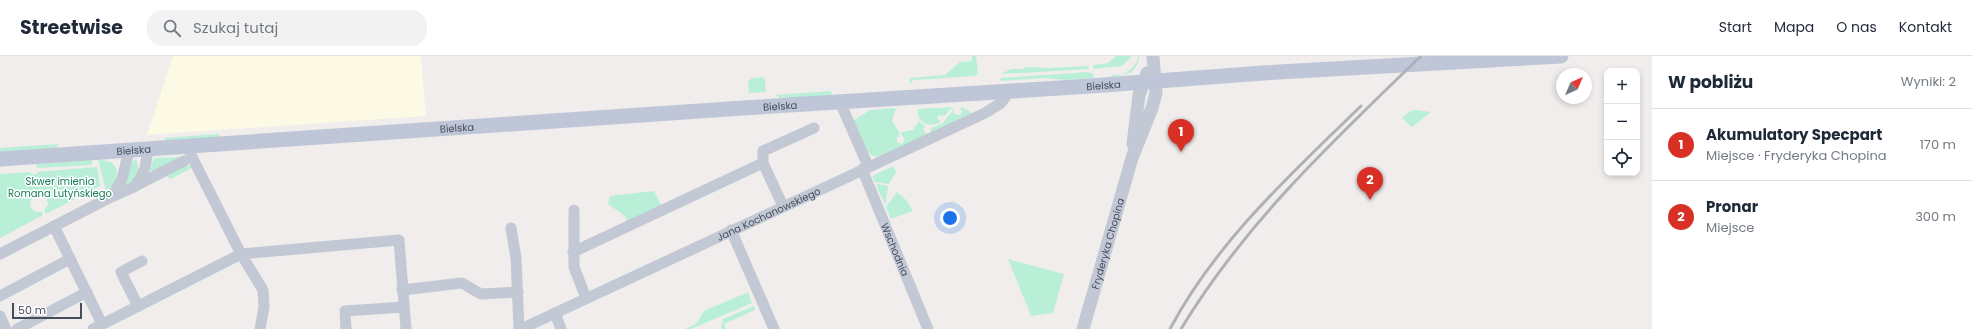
<!DOCTYPE html>
<html lang="pl">
<head>
<meta charset="utf-8">
<style>
  :root { --surface:#fff; --page:#f2f2f3; --text:#1f2937; --muted:#747a83; --line:#e0e1e3; --accent:#d93025 }
  body { margin:0; font-family:Poppins,sans-serif; background:var(--page); color:var(--text) }
  .controls { position:absolute; right:12px; top:12px; display:grid; overflow:hidden; border-radius:8px; box-shadow:0 2px 6px #0003 }
  .controls button { width:36px; height:36px; display:grid; place-items:center; padding:0; border:0; border-bottom:1px solid var(--line); background:var(--surface); color:var(--text); font:20px sans-serif }
  .compass { position:absolute; left:1556px; top:12px; width:36px; height:36px; border-radius:50%; background:var(--surface); box-shadow:0 2px 6px #0003; rotate:44deg }
  .scale { position:absolute; left:12px; bottom:10px; width:70px; box-sizing:border-box; padding-left:4px; border:2px solid #454d5a; border-top:0; font-size:11px; line-height:14px; white-space:nowrap; color:#454d5a; -webkit-text-stroke:3px #fff; paint-order:stroke }
  .you { position:absolute; left:950px; top:162px; width:14px; height:14px; margin:-10px; border:3px solid #fff; border-radius:50%; background:#1a73e8; box-shadow:0 0 0 6px #1a73e833 }
  .badge { display:grid; place-items:center; width:26px; height:26px; border-radius:50%; background:var(--accent); color:#fff; font-size:13px; font-weight:700 }
  .pin { position:absolute; translate:-50% -33px; filter:drop-shadow(0 1px 2px #0008) }
  .pin::after { content:''; position:absolute; top:21px; width:14px; height:12px; background:inherit; clip-path:polygon(0 0,100% 0,50% 100%) }
  .list { margin:0; padding:0; list-style:none }
  h2 { display:flex; justify-content:space-between; align-items:center; height:52px; margin:0; padding:0 16px; font-size:17px }
  h2 small { font-size:13px; font-weight:400; color:var(--muted) }
  .list li { display:grid; grid-template-columns:26px 1fr auto; gap:12px; align-items:center; box-sizing:border-box; height:72px; padding:0 16px; border-top:1px solid var(--line) }
  .list b { display:block; font-size:15px; white-space:nowrap }
  .list p { margin:0; font-size:13px; white-space:nowrap; color:var(--muted) }
  .list em { font-size:13px; font-style:normal; color:var(--muted) }
  .icon { flex:none; width:22px; height:22px; fill:none; stroke:currentColor; stroke-width:2; stroke-linecap:round; stroke-linejoin:round }
  .map { position:relative; flex:none; width:1652px; height:273px; overflow:hidden }
  header { display:flex; align-items:center; gap:24px; box-sizing:border-box; height:56px; padding:0 20px; background:var(--surface); border-bottom:1px solid var(--line) }
  header strong { font-size:19px }
  nav { display:flex; gap:22px; margin-inline-start:auto; font-size:14px }
  .search { width:280px; height:36px; background:var(--page); display:flex; align-items:center; gap:10px; box-sizing:border-box; padding:0 14px; border-radius:16px; color:var(--muted); font-size:15px }
  main { display:flex }
  aside { flex:1; background:var(--surface) }
  .map>svg:first-child { display:block }
</style>
</head>
<body>
<header>
<strong>Streetwise</strong>
<div class="search"><svg class="icon" aria-label="search" viewBox="0 0 24 24"><circle cx="10" cy="10" r="6"/><path d="M15 15l6 6"/></svg>Szukaj tutaj</div>
<nav><a>Start</a><a>Mapa</a><a>O nas</a><a>Kontakt</a></nav>
</header>
<main>
<div class="map">
<svg width="1652" height="273" viewBox="0 0 1652 273">
  <rect width="100%" height="100%" fill="#f0edec"/>
  <!-- commercial -->
  <path fill="#fcf9e4" d="M173 0H421L426 60 147 79Z"/>
  <!-- green -->
  <g fill="#b9efd7">
    <path d="M972 0H976L978 18 975 20 913 24 912 27H910V22L945 19 960 6 972 5Z"/>
    <path d="M1116 0H1131L1130 2 1122 10 1093 13V9L1108 7Z"/>
    <path d="M1138 0H1139C1138 18 1124 20 1109 21 1114 17 1119 20 1124 18 1131 15 1138 6 1138 0Z"/>
    <path d="M1088 10 1089 13 1001 18 1011 13H1023L1025 11 1047 12Z"/>
    <path d="M1088 16 1093 18 1094 22 1067 24 1043 22 1001 25 1000 22Z"/>
    <path d="M763 21 765 24 766 36 749 37 748 26 752 22Z"/>
    <path d="M831 35 832 40 782 43 775 39Z"/>
    <path d="M955 51 949 54 945 60 939 59 937 63 941 66C929 73 916 66 918 53Z"/>
    <path d="M960 51 968 54 971 58 880 101C864 102 859 77 853 65L870 54 896 52 892 65 900 77 897 83V86L902 88 905 83 901 79 902 76 913 74 919 65 925 70 923 72 925 77H930L931 72 942 68 954 53V58L960 59 962 56Z"/>
    <path d="M1415 54 1431 56 1412 71 1402 62 1409 56Z"/>
    <path d="M219 78V82L167 85 164 82Z"/>
    <path d="M59 88 55 93 0 96V92Z"/>
    <path d="M180 101 152 116 150 114 154 102Z"/>
    <path d="M98 103 111 106C122 115 116 128 106 135Z"/>
    <path d="M136 103C142 114 135 127 124 130L130 108Z"/>
    <path d="M92 104V109L37 112 36 108Z"/>
    <path d="M187 109 193 111 171 123 166 120Z"/>
    <path d="M893 110 896 116 889 128 875 126 872 120Z"/>
    <path d="M97 111 100 130 46 158 44 154 48 149 47 143 41 139H36L31 144 30 150 34 155 42 156 43 159 0 182V118L31 116V118H37V116Z"/>
    <path d="M879 128 888 130 886 146 885 148 876 129Z"/>
    <path d="M654 135 662 151 627 166 625 160 608 148 610 140Z"/>
    <path d="M897 136 906 144 913 155 891 163 886 151Z"/>
    <path d="M1008 203 1064 218 1053 257 1031 260Z"/>
    <path d="M748 236 752 247 691 273H685L696 268 704 255Z"/>
    <path d="M754 250 755 254 724 268 726 273H721L723 263Z"/>
  </g>
  <g fill="none" stroke-linecap="round" stroke-linejoin="round">
    <!-- minor -->
    <g stroke="#c2c9d5" stroke-width="11">
      <path d="M840 46 868 110"/>
      <path d="M187 91 241 198 399 184 406 273"/>
      <path id="s1" d="M862 113 928 273"/>
      <path d="M135 130 184 105"/>
      <path d="M112 140 122 123 129 95"/>
      <path d="M783 150 763 107V95L814 72"/>
      <path d="M574 154V211L586 242"/>
      <path d="M54 170 102 268"/>
      <path d="M511 172 516 202 519 273"/>
      <path d="M731 174 774 273"/>
      <path d="M573 196 763 107"/>
      <path d="M0 198 107 143 134 131 140 123 145 112 148 94"/>
      <path d="M402 234 462 227 481 238 518 236"/>
      <path d="M0 240 70 203"/>
      <path d="M138 250 121 216 142 205"/>
      <path d="M555 257 561 273"/>
      <path d="M0 260 6 273"/>
      <path d="M17 273 87 236"/>
      <path d="M93 273 241 198 263 234 264 251 260 273"/>
      <path d="M346 273 345 255 404 251"/>
      <path id="s2" d="M521 273 985 57 1001 47 1010 35"/>
    </g>
    <!-- tertiary -->
    <g stroke="#c2c9d5" stroke-width="13">
      <path d="M1133 88 1139 39 1147 17"/>
      <path id="s3" d="M1083 273 1132 102 1152 52 1156 37 1153 0"/>
    </g>
    <!-- secondary -->
    <path stroke="#bec6d7" stroke-width="15" id="s4" d="M0 103 743 52 1091 30 1263 17 1561 0"/>
    <!-- rail -->
    <g stroke="#afb1b7" stroke-width="3">
      <path d="M1170 273C1216 186 1291 118 1361 50"/>
      <path d="M1181 273C1245 167 1333 85 1421 0"/>
    </g>
  </g>
  <g text-anchor="middle" dominant-baseline="central" stroke-width="3" stroke-linejoin="round" paint-order="stroke">
    <!-- street labels -->
    <g font-size="10" fill="#454d5a" stroke="#fff">
      <text stroke="none"><textPath href="#s4" startOffset="1106">Bielska</textPath></text>
      <text stroke="none"><textPath href="#s4" startOffset="782">Bielska</textPath></text>
      <text stroke="none"><textPath href="#s4" startOffset="458">Bielska</textPath></text>
      <text stroke="none"><textPath href="#s4" startOffset="134">Bielska</textPath></text>
      <text stroke="none"><textPath href="#s2" startOffset="273">Jana Kochanowskiego</textPath></text>
      <text stroke="none"><textPath href="#s3" startOffset="89">Fryderyka Chopina</textPath></text>
      <text stroke="none"><textPath href="#s1" startOffset="87">Wschodnia</textPath></text>
    </g>
    <!-- park labels -->
    <g font-size="10" fill="#147d59" stroke="#fff">
      <text x="60" y="125">Skwer imienia<tspan x="60" dy="12">Romana Lutyńskiego</tspan></text>
    </g>
  </g>
</svg>
<div class="controls">
<button>+</button>
<button>−</button>
<button><svg class="icon" aria-label="locate" viewBox="0 0 24 24"><circle cx="12" cy="12" r="6"/><path d="M12 2v4M12 18v4M2 12h4M18 12h4"/></svg></button>
</div>
<svg class="compass" viewBox="-18 -18 36 36"><path d="M0-13l5 13h-10z" fill="#e53935"/><path d="M0 13l5-13h-10z" fill="#747a83"/></svg>
<div class="scale">50 m</div>
<div class="you"></div>
<div class="pin badge" style="left:1181px;top:96px">1</div>
<div class="pin badge" style="left:1370px;top:144px">2</div>
</div>
<aside>
<h2>W pobliżu<small>Wyniki: 2</small></h2>
<ul class="list">
<li><span class="badge">1</span><div><b>Akumulatory Specpart</b><p>Miejsce · Fryderyka Chopina</p></div><em>170 m</em></li>
<li><span class="badge">2</span><div><b>Pronar</b><p>Miejsce</p></div><em>300 m</em></li>
</ul>
</aside>
</main>
</body>
</html>
